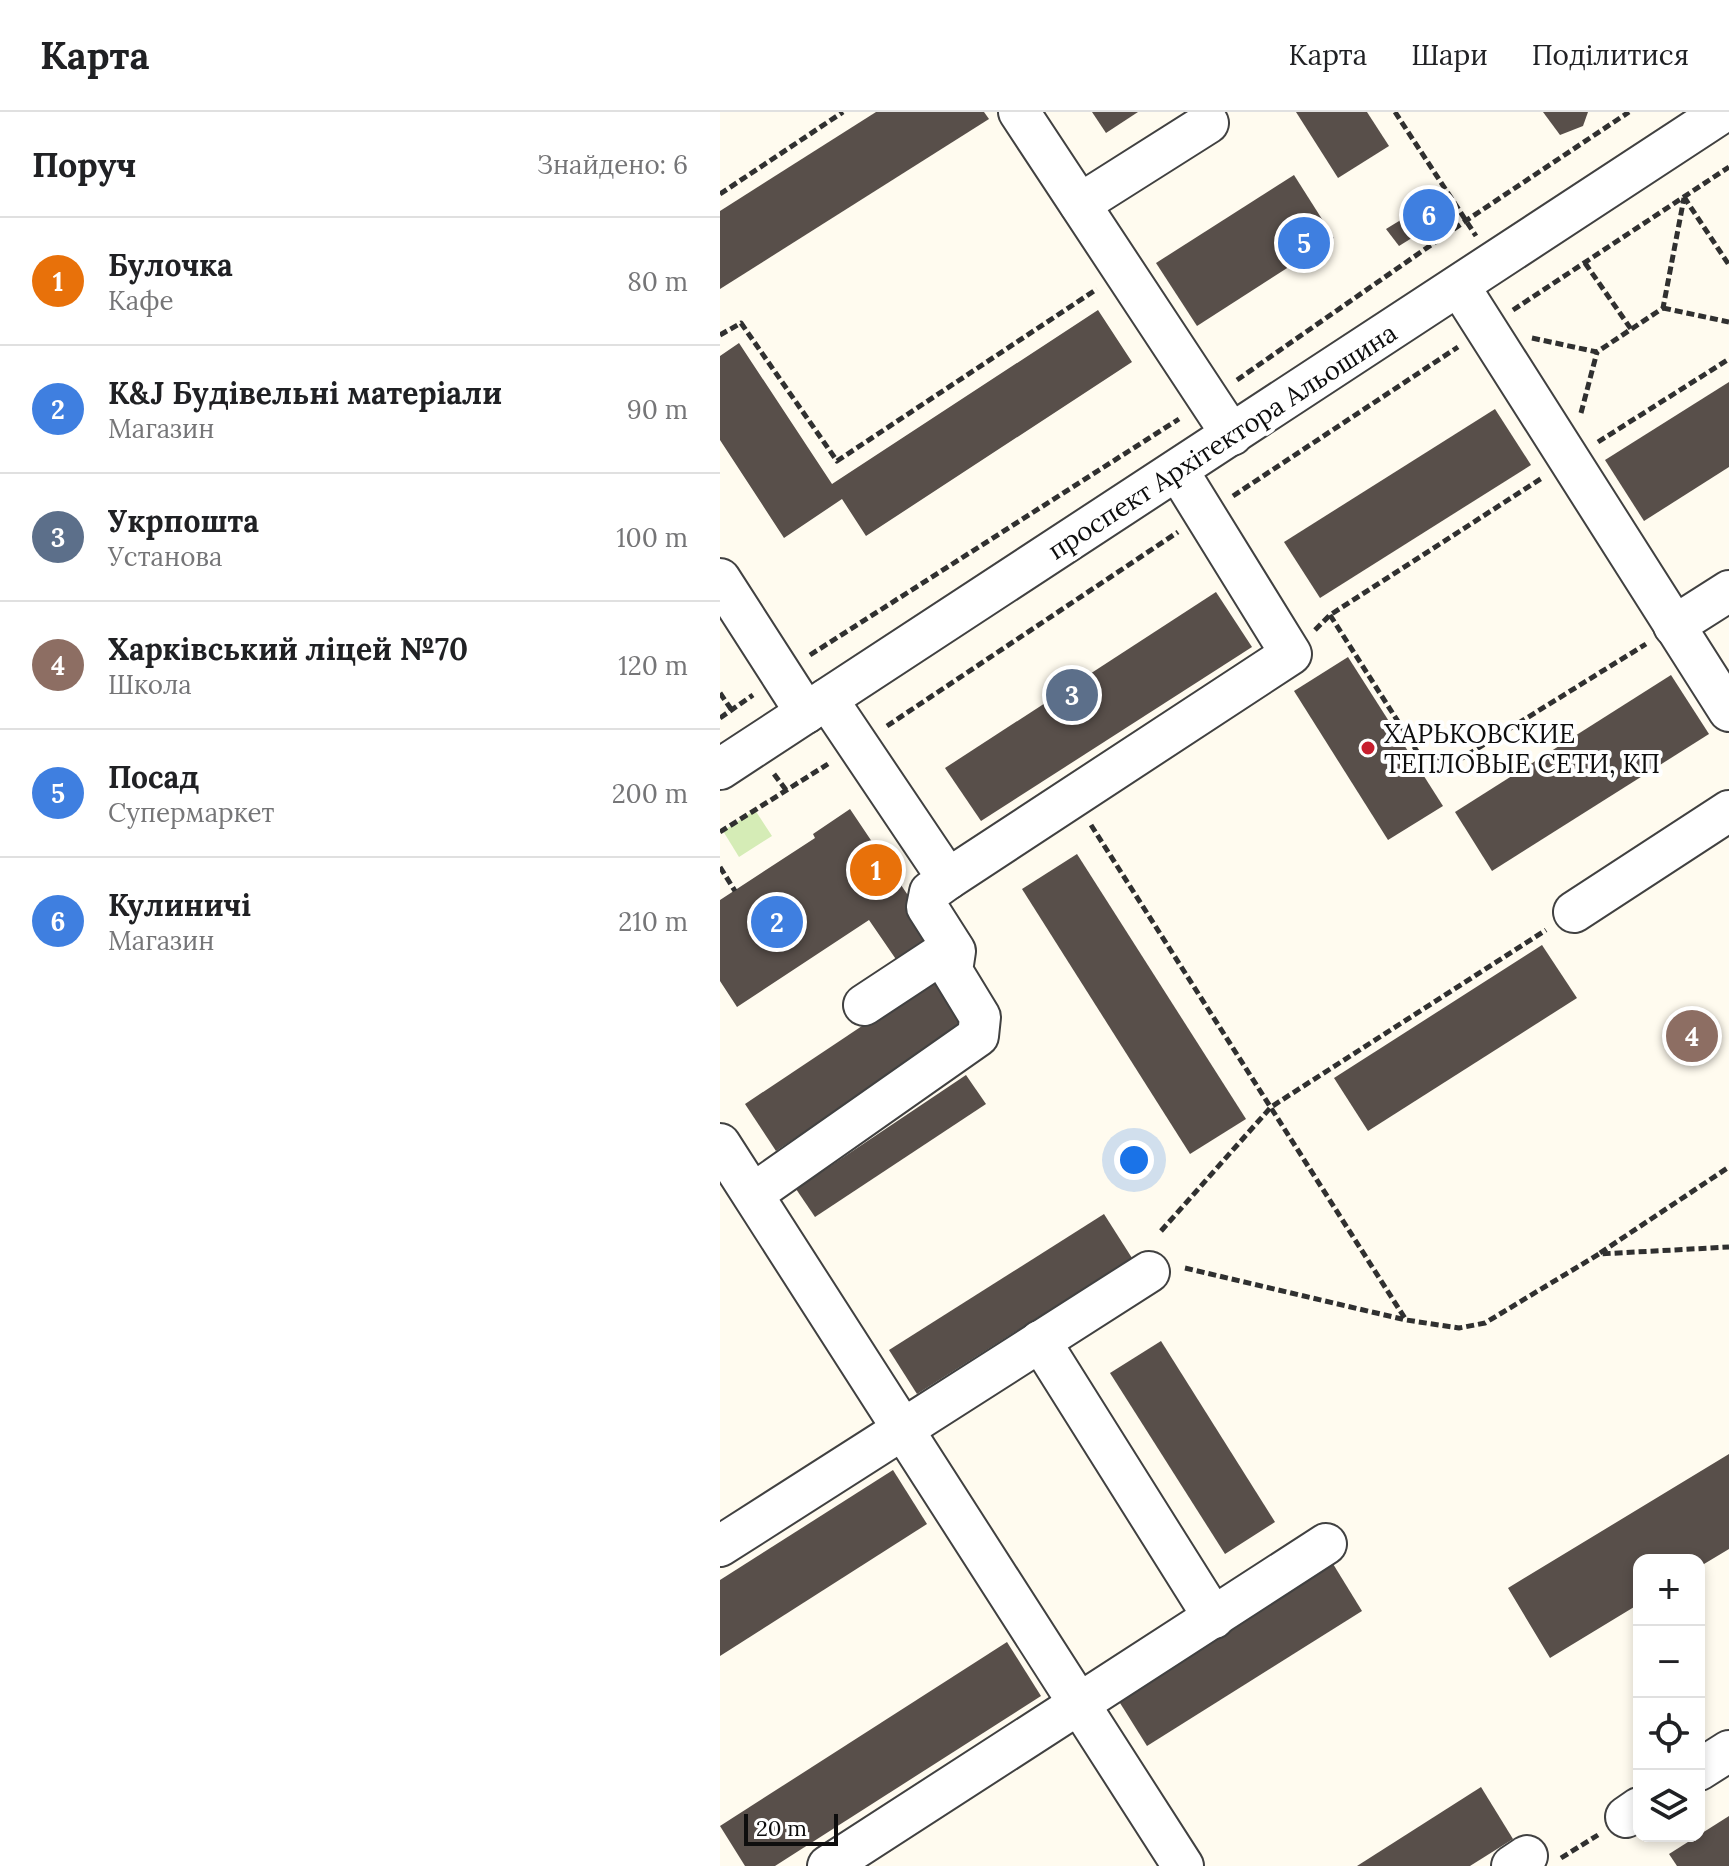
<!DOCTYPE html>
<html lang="uk">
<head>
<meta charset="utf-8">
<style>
  :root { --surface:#fff; --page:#f6f6f6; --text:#202124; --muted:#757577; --line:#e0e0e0; --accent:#c71e2e }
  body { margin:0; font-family:Lora,serif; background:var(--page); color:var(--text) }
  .controls { position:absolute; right:24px; bottom:24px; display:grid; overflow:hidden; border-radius:16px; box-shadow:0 4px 12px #0003 }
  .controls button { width:72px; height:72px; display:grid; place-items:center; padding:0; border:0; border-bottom:2px solid var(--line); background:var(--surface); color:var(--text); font:40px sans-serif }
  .scale { position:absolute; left:24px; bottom:20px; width:94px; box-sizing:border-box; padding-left:8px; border:4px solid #0e0e0e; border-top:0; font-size:22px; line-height:28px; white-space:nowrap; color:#0e0e0e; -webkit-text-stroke:6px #fff; paint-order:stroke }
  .you { position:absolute; left:414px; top:1048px; width:28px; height:28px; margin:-20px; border:6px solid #fff; border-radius:50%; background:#1a73e8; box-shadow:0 0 0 12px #1a73e833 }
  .badge { display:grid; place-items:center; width:52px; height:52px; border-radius:50%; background:var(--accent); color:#fff; font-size:26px; font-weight:700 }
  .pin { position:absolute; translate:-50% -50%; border:4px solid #fff; box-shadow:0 2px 8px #0006 }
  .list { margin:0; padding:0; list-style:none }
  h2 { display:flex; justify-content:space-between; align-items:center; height:104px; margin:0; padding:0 32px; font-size:34px }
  h2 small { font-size:26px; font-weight:400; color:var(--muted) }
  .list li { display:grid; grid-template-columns:52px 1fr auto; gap:24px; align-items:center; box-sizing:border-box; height:128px; padding:0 32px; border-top:2px solid var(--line) }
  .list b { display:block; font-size:30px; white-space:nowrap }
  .list p { margin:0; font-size:26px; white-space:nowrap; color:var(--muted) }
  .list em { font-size:26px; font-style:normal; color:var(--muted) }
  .icon { flex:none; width:44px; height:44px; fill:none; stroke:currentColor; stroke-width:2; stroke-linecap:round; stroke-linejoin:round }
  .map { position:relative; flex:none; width:1009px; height:1754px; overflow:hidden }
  header { display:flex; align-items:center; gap:48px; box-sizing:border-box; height:112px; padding:0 40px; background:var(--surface); border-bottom:2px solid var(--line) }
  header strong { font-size:38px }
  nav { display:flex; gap:44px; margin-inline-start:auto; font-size:28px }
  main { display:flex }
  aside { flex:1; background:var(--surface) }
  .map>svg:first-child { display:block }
</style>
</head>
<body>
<header>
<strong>Карта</strong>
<nav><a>Карта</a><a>Шари</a><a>Поділитися</a></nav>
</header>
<main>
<aside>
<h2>Поруч<small>Знайдено: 6</small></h2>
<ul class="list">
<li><span class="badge" style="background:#e8710a">1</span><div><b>Булочка</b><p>Кафе</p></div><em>80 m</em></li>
<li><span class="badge" style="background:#3f7fe0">2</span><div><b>K&amp;J Будівельні матеріали</b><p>Магазин</p></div><em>90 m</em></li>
<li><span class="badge" style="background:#5c6f8a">3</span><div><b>Укрпошта</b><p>Установа</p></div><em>100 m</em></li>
<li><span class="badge" style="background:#8d6e63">4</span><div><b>Харківський ліцей №70</b><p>Школа</p></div><em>120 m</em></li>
<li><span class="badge" style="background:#3f7fe0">5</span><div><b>Посад</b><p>Супермаркет</p></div><em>200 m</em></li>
<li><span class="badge" style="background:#3f7fe0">6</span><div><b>Кулиничі</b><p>Магазин</p></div><em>210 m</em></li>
</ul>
</aside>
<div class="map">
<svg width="1009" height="1754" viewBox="0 0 1009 1754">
  <rect width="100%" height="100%" fill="#fffbef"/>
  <!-- green -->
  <path fill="#d5ecb6" d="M35 698 52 724 19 745 3 719Z"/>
  <!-- building -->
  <g fill="#584f4a">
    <path d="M156 0H264L269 7 0 177V99Z"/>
    <path d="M372 0H418L386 21Z"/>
    <path d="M576 0H647L669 34 618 66Z"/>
    <path d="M823 0H868L863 14 840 23Z"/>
    <path d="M574 63 614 126 477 214 436 151Z"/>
    <path d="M710 90 724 106 679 134 666 117Z"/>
    <path d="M378 198 412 250 146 424 122 387 64 426 0 328V244L19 231 112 372Z"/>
    <path d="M1009 270V355L924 409 885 348Z"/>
    <path d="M775 297 811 353 600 486 564 430Z"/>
    <path d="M496 480 532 535 261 709 225 656Z"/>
    <path d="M628 545 723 694 668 728 574 579Z"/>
    <path d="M951 563 989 622 772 759 735 700Z"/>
    <path d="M130 697 222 834 184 859 149 808 17 895 0 869V788L95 726 93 722Z"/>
    <path d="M357 742 526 1007 470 1042 302 777Z"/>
    <path d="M822 833 857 886 648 1019 614 966Z"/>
    <path d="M217 864 248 911 56 1039 25 992Z"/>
    <path d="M246 963 266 992 95 1105 76 1077Z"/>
    <path d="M384 1102 412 1146 197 1282 169 1238Z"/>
    <path d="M441 1229 555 1410 505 1442 390 1261Z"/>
    <path d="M1009 1342V1437L979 1455V1448H919V1492L830 1546 788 1476Z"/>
    <path d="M173 1358 207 1412 0 1544V1468Z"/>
    <path d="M610 1447 642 1499 427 1634 395 1583Z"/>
    <path d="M287 1530 321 1584 55 1754H25L0 1714Z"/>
    <path d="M761 1675 793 1727 750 1754H637Z"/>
    <path d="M1009 1704V1754H957L949 1742Z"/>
  </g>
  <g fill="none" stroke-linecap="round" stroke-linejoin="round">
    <!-- minor casing -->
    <g stroke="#414141" stroke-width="44">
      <g id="minor">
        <path d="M299 0 512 323"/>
        <path d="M360 92 488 11"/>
        <path d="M739 174 1009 599"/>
        <path d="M0 467 86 601"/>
        <path d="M954 514 1009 479"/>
        <path d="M107 587 228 767 571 542 458 359"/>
        <path d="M0 657 1003 0"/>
        <path d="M854 800 1009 699"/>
        <path d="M144 893 232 835"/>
        <path d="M0 1032 463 1754"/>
        <path d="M33 1082 258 924 260 905 232 859 235 839 207 795 210 780 228 767"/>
        <path d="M320 1229 494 1506"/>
        <path d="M0 1434 429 1160"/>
        <path d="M979 1658 1009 1639"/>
        <path d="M906 1705 919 1696"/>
        <path d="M108 1754 606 1432"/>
        <path d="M792 1754 807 1744"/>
      </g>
    </g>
    <!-- path -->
    <g stroke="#303030" stroke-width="5" stroke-dasharray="8 4" stroke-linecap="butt">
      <path d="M675 0 756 124"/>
      <path d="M0 82 123 0"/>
      <path d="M964 85 1009 153"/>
      <path d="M865 151 911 217"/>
      <path d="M943 196 1009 210"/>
      <path d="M793 198 1009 55"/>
      <path d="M0 223 21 211 117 349 377 177"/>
      <path d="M812 226 877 240 943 196 964 86"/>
      <path d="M517 268 744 110 909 0"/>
      <path d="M861 301 877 240"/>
      <path d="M878 330 1009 247"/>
      <path d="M513 384 738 235"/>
      <path d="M610 503 700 644 739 648 926 532"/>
      <path d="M595 518 610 503 822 366"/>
      <path d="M90 543 459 307"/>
      <path d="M0 581 13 600"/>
      <path d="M0 606 33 583"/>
      <path d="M167 614 458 420"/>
      <path d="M54 662 66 678"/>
      <path d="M371 713 686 1208"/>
      <path d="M0 720 108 652"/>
      <path d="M0 755 15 779"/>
      <path d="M441 1119 551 995 826 818"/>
      <path d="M880 1141 1009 1055"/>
      <path d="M465 1156 686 1208 739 1216 765 1211 879 1142 1009 1135"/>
      <path d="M841 1746 878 1723"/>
    </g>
    <!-- minor -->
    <use href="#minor" stroke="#fff" stroke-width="40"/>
  </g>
  <!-- markers -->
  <circle fill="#c71e2e" stroke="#fff" stroke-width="3" cx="648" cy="636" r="8"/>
  <g text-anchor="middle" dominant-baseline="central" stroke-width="8" stroke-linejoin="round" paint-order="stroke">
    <!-- street labels -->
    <g font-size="26" fill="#0e0e0e" stroke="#fff">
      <text transform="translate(502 329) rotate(-33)">проспект Архітектора Альошина</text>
    </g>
    <!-- poi labels -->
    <g font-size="26" fill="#0e0e0e" stroke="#fff" text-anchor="start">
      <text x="664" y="621">ХАРЬКОВСКИЕ<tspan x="664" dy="30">ТЕПЛОВЫЕ СЕТИ, КП</tspan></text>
    </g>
  </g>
</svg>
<div class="controls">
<button>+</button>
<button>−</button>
<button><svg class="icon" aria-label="locate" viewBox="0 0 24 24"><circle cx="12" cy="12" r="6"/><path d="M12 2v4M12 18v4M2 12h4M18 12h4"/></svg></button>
<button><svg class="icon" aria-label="layers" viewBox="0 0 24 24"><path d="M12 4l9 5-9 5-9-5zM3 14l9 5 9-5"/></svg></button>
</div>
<div class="scale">20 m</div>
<div class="you"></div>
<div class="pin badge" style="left:156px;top:758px;background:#e8710a">1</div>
<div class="pin badge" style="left:57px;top:810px;background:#3f7fe0">2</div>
<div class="pin badge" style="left:352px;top:583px;background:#5c6f8a">3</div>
<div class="pin badge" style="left:972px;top:924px;background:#8d6e63">4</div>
<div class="pin badge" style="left:584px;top:131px;background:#3f7fe0">5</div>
<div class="pin badge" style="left:709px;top:103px;background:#3f7fe0">6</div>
</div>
</main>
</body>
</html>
